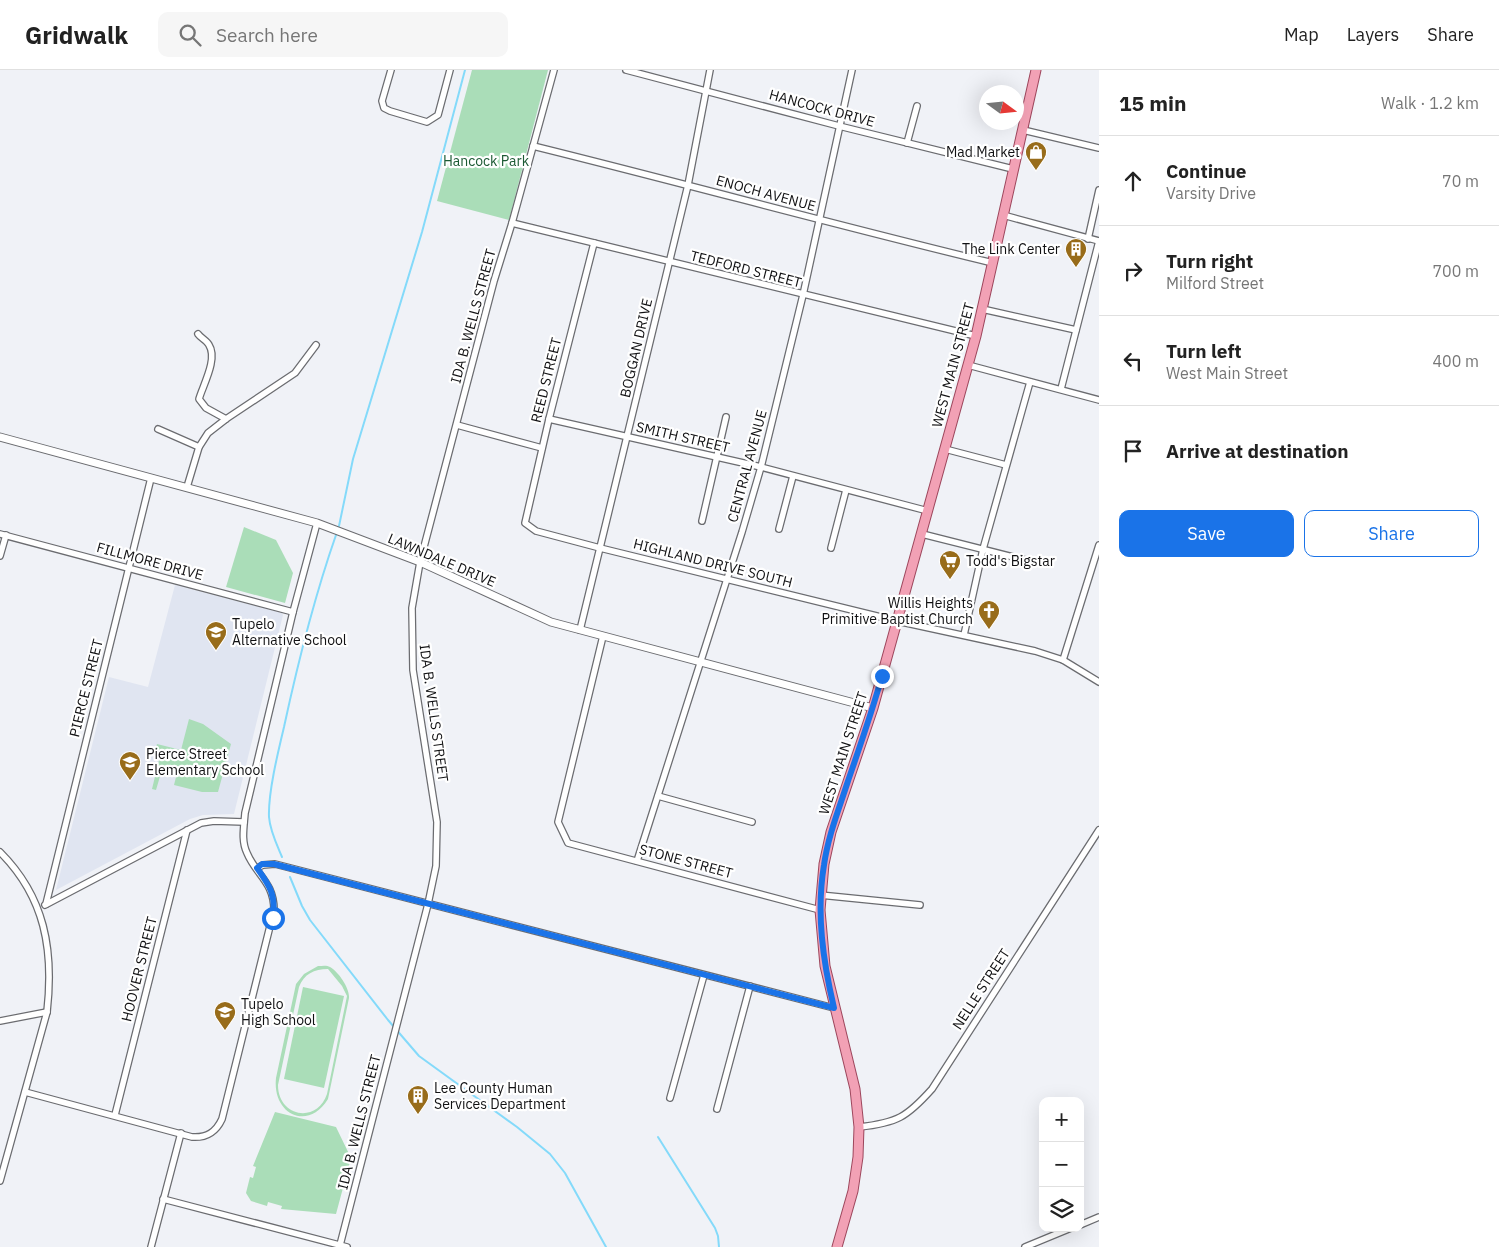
<!DOCTYPE html>
<html lang="en">
<head>
<meta charset="utf-8">
<style>
  :root { --surface:#fff; --page:#f6f6f6; --text:#222; --muted:#767676; --line:#e0e0e0; --accent:#1a73e8 }
  body { margin:0; font-family:"IBM Plex Sans",sans-serif; background:var(--page); color:var(--text) }
  .controls { position:absolute; right:15px; bottom:15px; display:grid; overflow:hidden; border-radius:10px; box-shadow:0 5px 20px #0002 }
  .controls button { width:45px; height:45px; display:grid; place-items:center; padding:0; border:0; border-bottom:1px solid var(--line); background:var(--surface); color:var(--text); font:25px sans-serif }
  .compass { position:absolute; left:979px; top:15px; width:45px; height:45px; border-radius:50%; background:var(--surface); box-shadow:0 5px 20px #0002; rotate:105deg }
  .stop { position:absolute; width:15px; height:15px; margin:-11px; border:4px solid #1a73e8; border-radius:50%; background:#fff }
  .stop.end { background:#1a73e8; border-color:#fff; box-shadow:0 1px 5px #0008 }
  .list { margin:0; padding:0; list-style:none }
  h2 { display:flex; justify-content:space-between; align-items:center; height:65px; margin:0; padding:0 20px; font-size:21px }
  h2 small { font-size:16px; font-weight:400; color:var(--muted) }
  .list li { display:grid; grid-template-columns:32px 1fr auto; gap:15px; align-items:center; box-sizing:border-box; height:90px; padding:0 20px; border-top:1px solid var(--line) }
  .list b { display:block; font-size:19px; white-space:nowrap }
  .list p { margin:0; font-size:16px; white-space:nowrap; color:var(--muted) }
  .list em { font-size:16px; font-style:normal; color:var(--muted) }
  .actions { display:flex; gap:10px; padding:15px 20px }
  .actions a { flex:1; padding:11px 0; border:1px solid var(--accent); border-radius:10px; text-align:center; font-size:18px; color:var(--accent) }
  .actions .main { background:var(--accent); color:#fff }
  .icon { flex:none; width:28px; height:28px; fill:none; stroke:currentColor; stroke-width:2; stroke-linecap:round; stroke-linejoin:round }
  .map { position:relative; flex:none; width:1099px; height:1177px; overflow:hidden }
  header { display:flex; align-items:center; gap:30px; box-sizing:border-box; height:70px; padding:0 25px; background:var(--surface); border-bottom:1px solid var(--line) }
  header strong { font-size:24px }
  nav { display:flex; gap:28px; margin-inline-start:auto; font-size:18px }
  .search { width:350px; height:45px; background:var(--page); display:flex; align-items:center; gap:12px; box-sizing:border-box; padding:0 18px; border-radius:10px; color:var(--muted); font-size:19px }
  main { display:flex }
  aside { flex:1; background:var(--surface) }
  .map>svg:first-child { display:block }
</style>
</head>
<body>
<header>
<strong>Gridwalk</strong>
<div class="search"><svg class="icon" aria-label="search" viewBox="0 0 24 24"><circle cx="10" cy="10" r="6"/><path d="M15 15l6 6"/></svg>Search here</div>
<nav><a>Map</a><a>Layers</a><a>Share</a></nav>
</header>
<main>
<div class="map">
<svg width="1099" height="1177" viewBox="0 0 1099 1177">
  <rect width="100%" height="100%" fill="#f0f2f7"/>
  <!-- built -->
  <path fill="#e0e5f1" d="M175 515 282 543 283 545 234 744 203 745 190 749 56 820 109 607 148 617Z"/>
  <!-- green -->
  <g fill="#aaddb8" fill-rule="evenodd">
    <path d="M472 0H548L509 150 437 131Z"/>
    <path d="M244 457 276 470 293 503 285 533 226 517Z"/>
    <path d="M189 649 203 654 231 674 218 722H202L174 715 176 707 161 703 156 720 152 719 160 686 154 684 157 674 181 680Z"/>
    <path d="M318 896C322 896 327 895 330 897 339 902 350 919 349 928L328 1029C308 1062 272 1044 276 1008L296 914 304 904ZM328 899 342 916 347 926 327 1024C317 1054 278 1047 278 1015L299 917C304 904 314 899 328 899Z"/>
    <path d="M303 917 344 926 324 1018 284 1009Z"/>
    <path d="M275 1042 336 1057 351 1088 336 1144 281 1139 282 1136 268 1132 267 1136 251 1131 246 1123 250 1107 253 1108 256 1097 253 1096Z"/>
  </g>
  <g fill="none" stroke-linecap="round" stroke-linejoin="round">
    <!-- stream -->
    <g stroke="#84dafa" stroke-width="2">
      <path d="M339 456 353 389 422 162 465 0"/>
      <path d="M282 787C277 775 270 761 269 747 268 723 278 682 284 657 298 592 314 528 336 465"/>
      <path d="M290 807 302 836 310 850 388 950 419 986 517 1057 550 1084 565 1103 606 1177"/>
      <path d="M658 1067 715 1158 718 1166 719 1177"/>
    </g>
    <!-- minor casing -->
    <g stroke="#6b6c70" stroke-width="8">
      <g id="minor">
        <path d="M391 0 382 31 384 38 390 41 427 52 438 45 450 0"/>
        <path d="M626 0 839 56 1013 99"/>
        <path d="M1023 60 1099 78"/>
        <path d="M907 73 917 36"/>
        <path d="M533 76C687 114 839 156 993 193"/>
        <path d="M1003 145 1099 171"/>
        <path d="M512 153 976 266"/>
        <path d="M1088 169 1099 120"/>
        <path d="M594 173 549 349 525 453 536 461 600 478 897 551 1035 581 1063 590 1099 612"/>
        <path d="M982 239 1076 260"/>
        <path d="M198 264C201 268 207 271 209 275 218 289 203 315 199 329L206 338 226 349"/>
        <path d="M968 295 1099 330"/>
        <path d="M1061 319 1099 171"/>
        <path d="M549 349 761 397 928 441"/>
        <path d="M457 355 542 378"/>
        <path d="M158 359 199 377"/>
        <path d="M945 379 1006 395"/>
        <path d="M187 417 199 377 208 363 226 349 295 303 316 275"/>
        <path d="M702 451 726 347"/>
        <path d="M779 459 793 406"/>
        <path d="M0 464 293 542"/>
        <path d="M922 464 1025 490"/>
        <path d="M831 478 846 420"/>
        <path d="M0 486 6 465"/>
        <path d="M580 560 688 115 710 0"/>
        <path d="M964 565 983 479 1030 312"/>
        <path d="M603 566 558 752 568 773 820 840"/>
        <path d="M1063 590 1099 475"/>
        <path d="M658 726 752 752"/>
        <path d="M0 782C45 827 54 880 47 942L0 1111"/>
        <path d="M637 791 742 462 761 397 803 225 852 0"/>
        <path d="M257 798 263 795 275 794 834 938"/>
        <path d="M820 825 920 835"/>
        <path d="M46 834 151 408"/>
        <path d="M45 835 201 753 214 751 244 752"/>
        <path d="M0 951 47 942"/>
        <path d="M25 1022 192 1067C207 1068 216 1062 222 1049L274 840C274 812 256 805 247 783 241 771 244 757 245 743L293 542 317 453"/>
        <path d="M670 1028 704 905"/>
        <path d="M717 1039 750 916"/>
        <path d="M115 1045 187 760"/>
        <path d="M859 1057C897 1053 907 1047 932 1019L1099 760"/>
        <path d="M163 1129 347 1177"/>
        <path d="M1080 1155 1099 1147"/>
        <path d="M340 1175 428 834 436 796 437 752 413 600 412 538 420 492 494 211 512 153 554 0"/>
        <path d="M151 1177 181 1063"/>
        <path d="M1025 1177 1071 1158"/>
      </g>
    </g>
    <!-- tertiary casing -->
    <g stroke="#6b6c70" stroke-width="9">
      <path id="tertiary" d="M0 367 317 453 420 492 551 552 873 638"/>
    </g>
    <!-- primary casing -->
    <g stroke="#9d465c" stroke-width="11">
      <path id="primary" d="M837 1177 853 1121 858 1087 859 1057 855 1019 825 896 820 840 824 794 831 762 873 638 976 266 1036 0"/>
    </g>
    <!-- minor -->
    <use href="#minor" stroke="#fff" stroke-width="5.5"/>
    <!-- tertiary -->
    <use href="#tertiary" stroke="#fff" stroke-width="7"/>
    <!-- primary -->
    <use href="#primary" stroke="#f2a1b5" stroke-width="9"/>
  </g>
  <g fill="none" stroke-linecap="round" stroke-linejoin="round">
    <!-- route -->
    <path stroke="#1a73e8" stroke-width="6" d="M273 848C276 825 270 816 257 798L262 794H274L834 938C823 891 816 843 824 795 828 766 839 739 848 711 860 676 872 642 882 606"/>
  </g>
  <!-- icons -->
  <defs>
    <g id="shop-pin" transform="scale(1.125)"><path d="M0 17L-7.5 6A9.5 9.5 0 1 1 7.5 6Z" fill="#986c1a" stroke="#fff"/><path d="M-5-2.5h2.3a2.7 3.5 0 0 1 5.4 0H5L5.5 6h-11ZM-1.5-2.5h3a1.5 2.3 0 0 0-3 0Z" fill="#fff"/></g>
    <g id="building-pin" transform="scale(1.125)"><path d="M0 17L-7.5 6A9.5 9.5 0 1 1 7.5 6Z" fill="#986c1a" stroke="#fff"/><path d="M-4-6H4V6H1V3H-1V6H-4ZM-2.5-4.3h1.7v1.8h-1.7ZM.8-4.3h1.7v1.8H.8ZM-2.5-1h1.7V.8h-1.7ZM.8-1h1.7V.8H.8Z" fill="#fff"/></g>
    <g id="supermarket-pin" transform="scale(1.125)"><path d="M0 17L-7.5 6A9.5 9.5 0 1 1 7.5 6Z" fill="#986c1a" stroke="#fff"/><path d="M-6-5.5h2.5l.6 2H6L4.5 2H-2.5L-4.4-4H-6ZM-1.5 3.2a1.3 1.3 0 1 0 .1 0ZM3 3.2a1.3 1.3 0 1 0 .1 0Z" fill="#fff"/></g>
    <g id="church-pin" transform="scale(1.125)"><path d="M0 17L-7.5 6A9.5 9.5 0 1 1 7.5 6Z" fill="#986c1a" stroke="#fff"/><path d="M-1.2-6h2.4v3.5h3.3v2.4h-3.3V6h-2.4V-.1h-3.3v-2.4h3.3Z" fill="#fff"/></g>
    <g id="school-pin" transform="scale(1.125)"><path d="M0 17L-7.5 6A9.5 9.5 0 1 1 7.5 6Z" fill="#986c1a" stroke="#fff"/><path d="M0-5L7-2L0 1L-7-2ZM-4 1L0 2.5L4 1V4Q0 6-4 4Z" fill="#fff"/></g>
  </defs>
  <g fill-rule="evenodd">
    <use href="#shop-pin" x="1036" y="82"/>
    <use href="#building-pin" x="1076" y="179"/>
    <use href="#supermarket-pin" x="950" y="491"/>
    <use href="#church-pin" x="989" y="541"/>
    <use href="#school-pin" x="216" y="562"/>
    <use href="#school-pin" x="130" y="692"/>
    <use href="#school-pin" x="225" y="942"/>
    <use href="#building-pin" x="418" y="1026"/>
  </g>
  <g text-anchor="middle" dominant-baseline="central" stroke-width="4.5" stroke-linejoin="round" paint-order="stroke">
    <!-- street labels -->
    <g font-size="14" fill="#111113" stroke="#fff">
      <text transform="translate(822 38) rotate(15)">HANCOCK DRIVE</text>
      <text transform="translate(766 123) rotate(15)">ENOCH AVENUE</text>
      <text transform="translate(746 199) rotate(14)">TEDFORD STREET</text>
      <text transform="translate(473 246) rotate(-75)">IDA B. WELLS STREET</text>
      <text transform="translate(636 278) rotate(-77)">BOGGAN DRIVE</text>
      <text transform="translate(953 295) rotate(-75)">WEST MAIN STREET</text>
      <text transform="translate(546 310) rotate(-76)">REED STREET</text>
      <text transform="translate(683 367) rotate(13)">SMITH STREET</text>
      <text transform="translate(747 396) rotate(-75)">CENTRAL AVENUE</text>
      <text transform="translate(442 490) rotate(23)">LAWNDALE DRIVE</text>
      <text transform="translate(150 491) rotate(15)">FILLMORE DRIVE</text>
      <text transform="translate(713 493) rotate(14)">HIGHLAND DRIVE SOUTH</text>
      <text transform="translate(86 618) rotate(-76)">PIERCE STREET</text>
      <text transform="translate(434 643) rotate(82)">IDA B. WELLS STREET</text>
      <text transform="translate(843 683) rotate(-72)">WEST MAIN STREET</text>
      <text transform="translate(686 791) rotate(15)">STONE STREET</text>
      <text transform="translate(139 899) rotate(-76)">HOOVER STREET</text>
      <text transform="translate(981 919) rotate(-57)">NELLE STREET</text>
      <text transform="translate(359 1052) rotate(-76)">IDA B. WELLS STREET</text>
    </g>
    <!-- poi labels -->
    <g font-size="14" fill="#111113" stroke="#fff" text-anchor="start">
      <text x="1020" y="82" text-anchor="end">Mad Market</text>
      <text x="1060" y="179" text-anchor="end">The Link Center</text>
      <text x="966" y="491">Todd's Bigstar</text>
      <text x="973" y="533" text-anchor="end">Willis Heights<tspan x="973" dy="16">Primitive Baptist Church</tspan></text>
      <text x="232" y="554">Tupelo<tspan x="232" dy="16">Alternative School</tspan></text>
      <text x="146" y="684">Pierce Street<tspan x="146" dy="16">Elementary School</tspan></text>
      <text x="241" y="934">Tupelo<tspan x="241" dy="16">High School</tspan></text>
      <text x="434" y="1018">Lee County Human<tspan x="434" dy="16">Services Department</tspan></text>
    </g>
    <!-- park labels -->
    <g font-size="14" fill="#1c5a34" stroke="#fff">
      <text x="486" y="91">Hancock Park</text>
    </g>
  </g>
</svg>
<div class="controls">
<button>+</button>
<button>−</button>
<button><svg class="icon" aria-label="layers" viewBox="0 0 24 24"><path d="M12 4l9 5-9 5-9-5zM3 14l9 5 9-5"/></svg></button>
</div>
<svg class="compass" viewBox="-18 -18 36 36"><path d="M0-13l5 13h-10z" fill="#e53935"/><path d="M0 13l5-13h-10z" fill="#767676"/></svg>
<div class="stop" style="left:273px;top:848px"></div>
<div class="stop end" style="left:882px;top:606px"></div>
</div>
<aside>
<h2>15 min<small>Walk · 1.2 km</small></h2>
<ul class="list">
<li><svg class="icon" aria-label="ahead" viewBox="0 0 24 24"><path d="M12 20V5M6 11l6-6 6 6"/></svg><div><b>Continue</b><p>Varsity Drive</p></div><em>70 m</em></li>
<li><svg class="icon" aria-label="right" viewBox="0 0 24 24"><path d="M7 20v-9h11M14 6l5 5-5 5"/></svg><div><b>Turn right</b><p>Milford Street</p></div><em>700 m</em></li>
<li><svg class="icon" aria-label="left" viewBox="0 0 24 24"><path d="M17 20v-9H6M10 6l-5 5 5 5"/></svg><div><b>Turn left</b><p>West Main Street</p></div><em>400 m</em></li>
<li><svg class="icon" aria-label="arrive" viewBox="0 0 24 24"><path d="M6 21V4h12l-3 4 3 4H6"/></svg><div><b>Arrive at destination</b></div></li>
</ul>
<div class="actions"><a class="main">Save</a><a>Share</a></div>
</aside>
</main>
</body>
</html>
